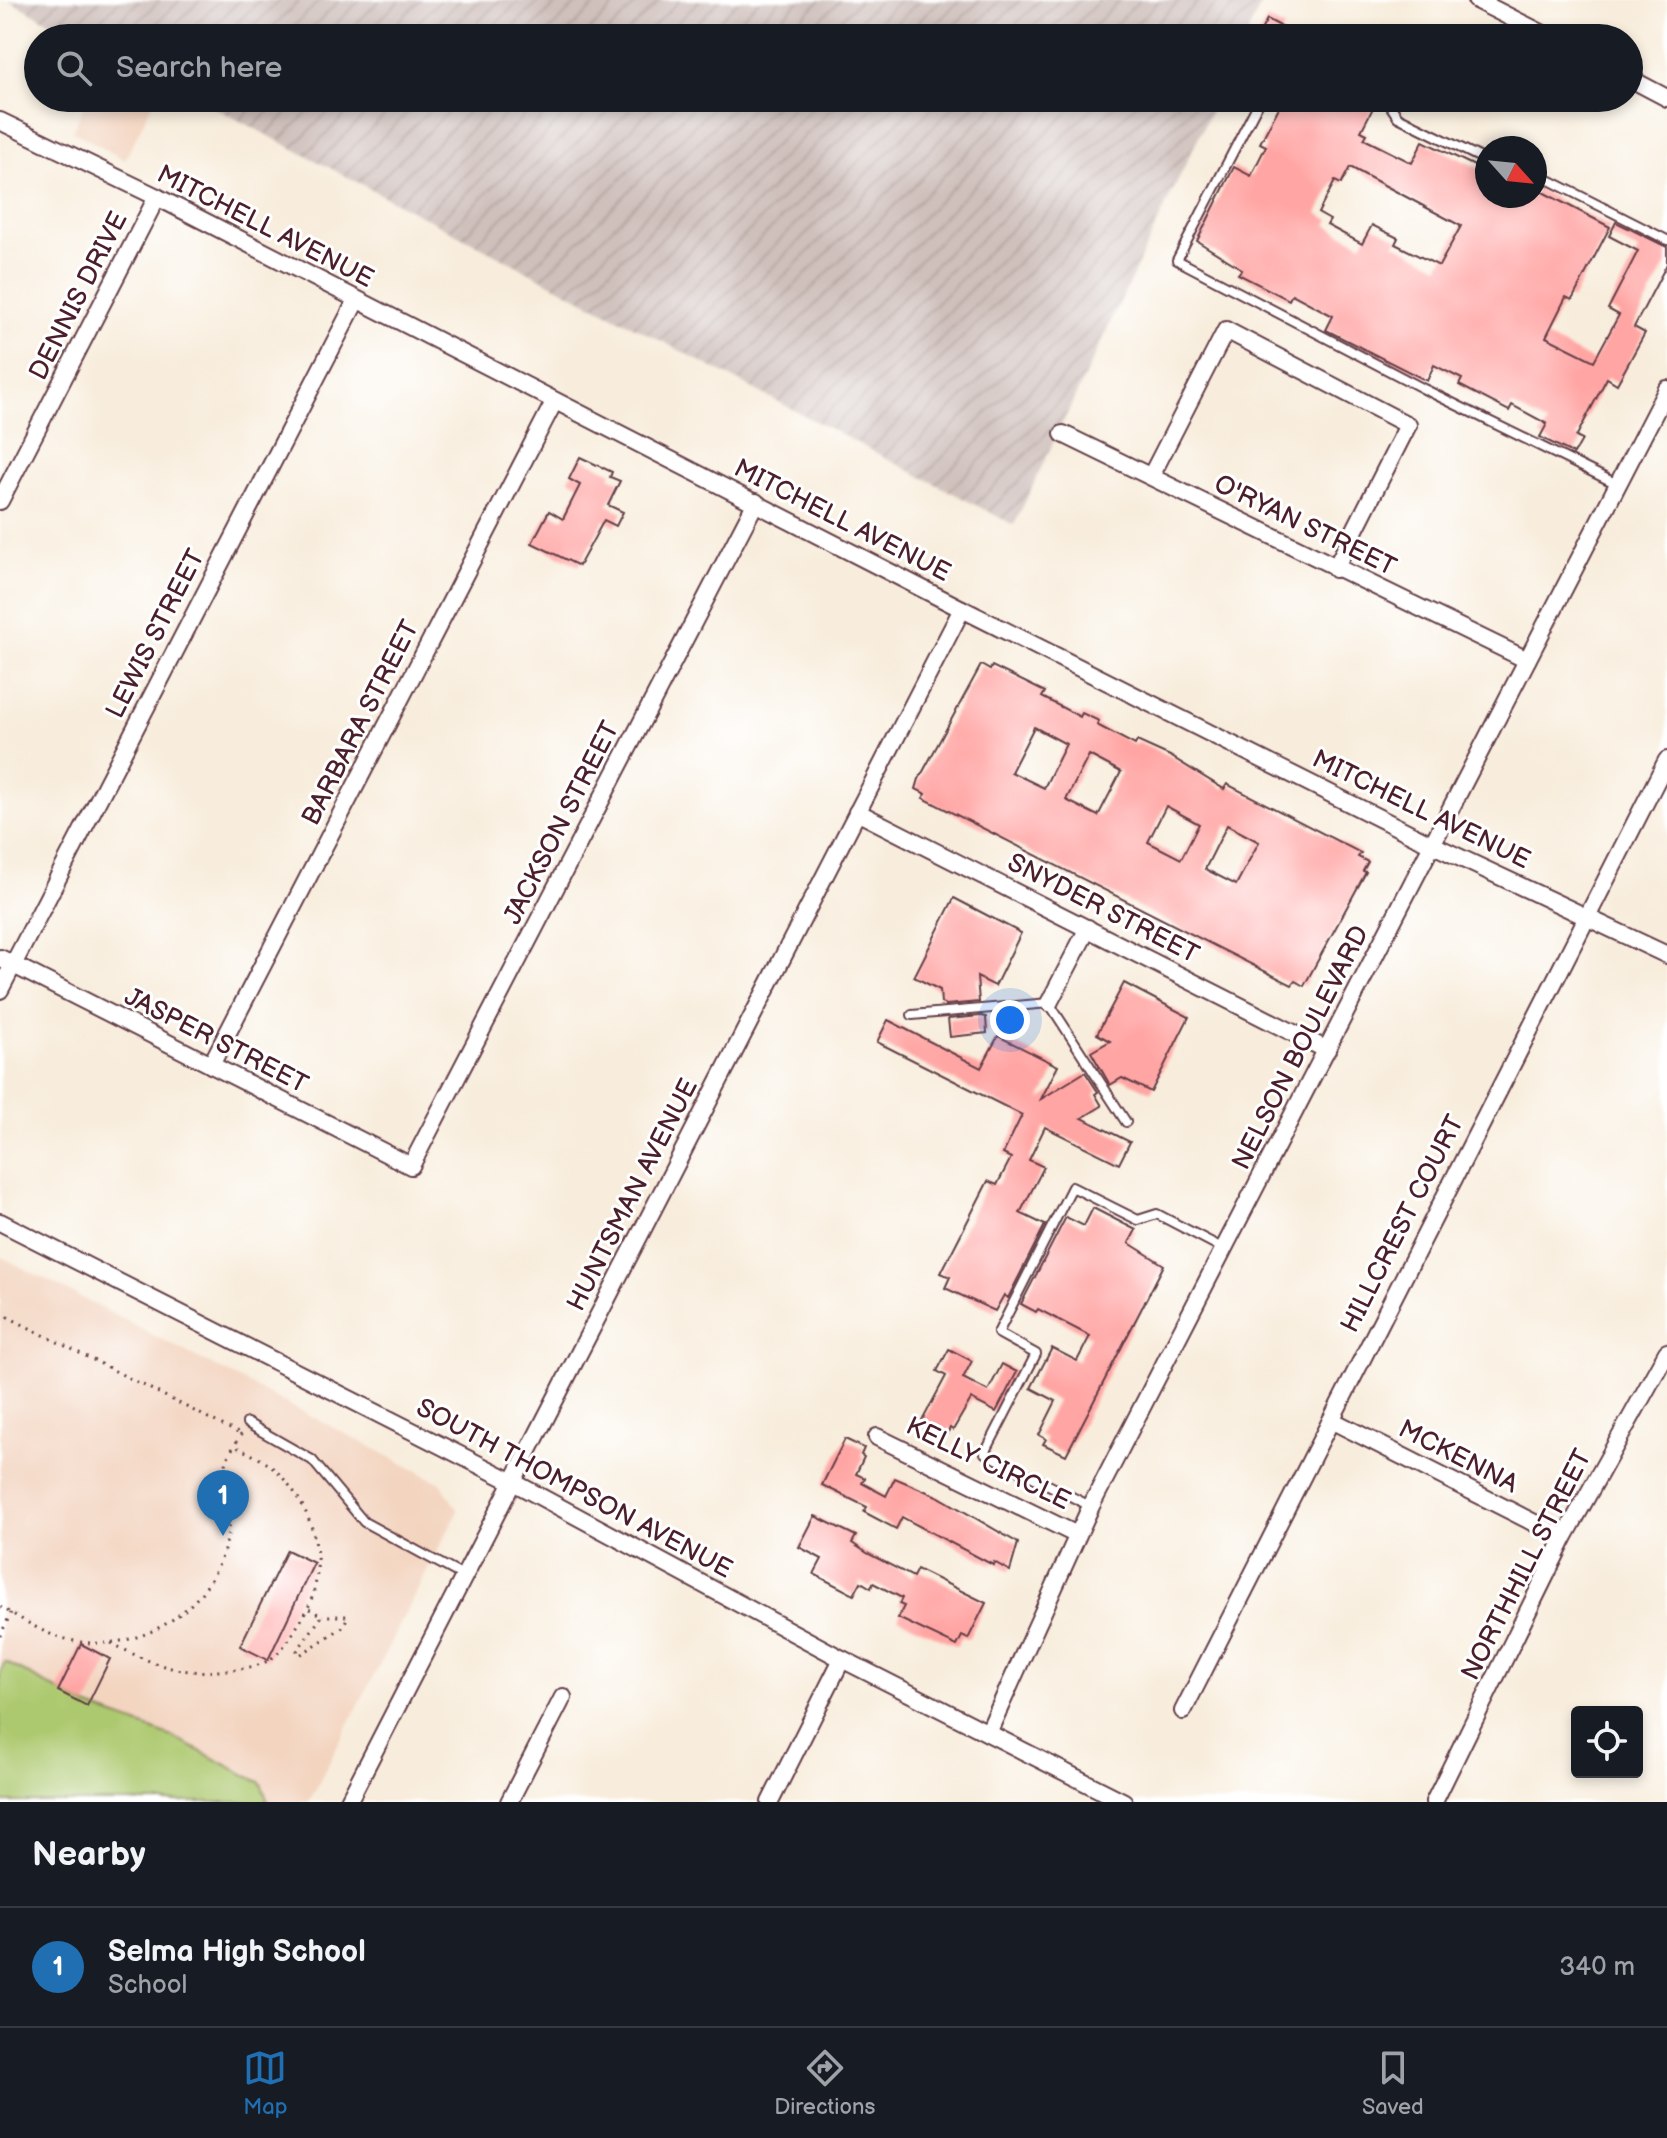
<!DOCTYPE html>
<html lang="en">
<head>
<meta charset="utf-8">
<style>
  :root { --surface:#171b24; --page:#20242c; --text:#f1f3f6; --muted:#9ea1a6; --line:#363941; --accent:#1f6fb2 }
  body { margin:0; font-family:"Balsamiq Sans",sans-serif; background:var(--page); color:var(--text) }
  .controls { position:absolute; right:24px; bottom:24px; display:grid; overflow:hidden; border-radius:8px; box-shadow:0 4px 12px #0003 }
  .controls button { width:72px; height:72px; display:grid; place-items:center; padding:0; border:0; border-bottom:2px solid var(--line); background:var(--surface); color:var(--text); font:40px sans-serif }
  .compass { position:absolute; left:1475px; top:136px; width:72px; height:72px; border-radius:50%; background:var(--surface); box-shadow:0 4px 12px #0003; rotate:117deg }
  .you { position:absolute; left:1010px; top:1020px; width:28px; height:28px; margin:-20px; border:6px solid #fff; border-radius:50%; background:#1a73e8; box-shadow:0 0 0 12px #1a73e833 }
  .badge { display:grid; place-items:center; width:52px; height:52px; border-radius:50%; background:var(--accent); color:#fff; font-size:26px; font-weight:700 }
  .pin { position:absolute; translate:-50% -66px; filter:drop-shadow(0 2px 4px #0008) }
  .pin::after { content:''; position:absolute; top:42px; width:28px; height:24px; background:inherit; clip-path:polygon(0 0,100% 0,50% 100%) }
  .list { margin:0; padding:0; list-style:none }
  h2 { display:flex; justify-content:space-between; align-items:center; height:104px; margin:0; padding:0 32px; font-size:34px }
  h2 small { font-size:26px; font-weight:400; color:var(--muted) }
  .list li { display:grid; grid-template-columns:52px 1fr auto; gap:24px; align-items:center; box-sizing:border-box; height:120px; padding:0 32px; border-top:2px solid var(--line) }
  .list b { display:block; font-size:30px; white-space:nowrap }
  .list p { margin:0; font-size:26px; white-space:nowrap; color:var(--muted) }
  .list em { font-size:26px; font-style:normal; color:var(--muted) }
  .icon { flex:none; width:44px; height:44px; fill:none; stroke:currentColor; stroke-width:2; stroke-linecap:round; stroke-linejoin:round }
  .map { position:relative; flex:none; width:1667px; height:1802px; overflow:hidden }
  .search { position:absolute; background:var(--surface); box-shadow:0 4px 12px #0003; left:24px; right:24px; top:24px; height:88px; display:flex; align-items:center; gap:20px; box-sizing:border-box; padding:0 28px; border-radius:44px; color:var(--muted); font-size:30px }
  .sheet { height:224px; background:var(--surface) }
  nav { display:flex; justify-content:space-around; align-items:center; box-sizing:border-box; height:112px; border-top:2px solid var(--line); background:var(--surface); font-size:22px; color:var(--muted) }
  nav a { display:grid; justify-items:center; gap:4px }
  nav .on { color:var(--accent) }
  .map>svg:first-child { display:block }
</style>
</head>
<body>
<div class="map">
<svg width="1667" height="1802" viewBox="0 0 1667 1802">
  <defs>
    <pattern id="industrial-furrows" width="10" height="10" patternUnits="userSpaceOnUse" patternTransform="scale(2)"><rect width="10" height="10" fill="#cfc0bb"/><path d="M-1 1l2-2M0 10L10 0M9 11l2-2" fill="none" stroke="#b3a5a1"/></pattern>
  </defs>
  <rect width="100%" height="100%" fill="#fff"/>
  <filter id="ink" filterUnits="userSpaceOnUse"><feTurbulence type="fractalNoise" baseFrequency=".0125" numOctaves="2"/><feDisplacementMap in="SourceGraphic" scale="16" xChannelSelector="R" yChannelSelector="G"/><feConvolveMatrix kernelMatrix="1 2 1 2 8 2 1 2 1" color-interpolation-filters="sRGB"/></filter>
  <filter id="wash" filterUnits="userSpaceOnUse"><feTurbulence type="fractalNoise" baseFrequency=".006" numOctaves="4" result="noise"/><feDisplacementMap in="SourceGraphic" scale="32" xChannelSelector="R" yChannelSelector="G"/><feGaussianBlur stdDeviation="1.8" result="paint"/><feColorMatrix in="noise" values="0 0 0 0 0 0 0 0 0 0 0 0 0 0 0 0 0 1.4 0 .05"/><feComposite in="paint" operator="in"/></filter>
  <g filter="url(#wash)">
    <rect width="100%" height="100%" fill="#f8eddc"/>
    <!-- built -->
    <g fill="#f3d4bf">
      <path d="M88 98H155L125 160 72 131Z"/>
      <path d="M0 1256 441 1483 458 1511 309 1802H0Z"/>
    </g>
    <!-- industrial -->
    <g fill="url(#industrial-furrows)">
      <path d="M8 0H1263L1245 38H80Z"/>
      <path d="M196 98H1217L1014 525Z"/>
    </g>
    <!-- pitch -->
    <path fill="#adc96f" stroke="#7c744d" stroke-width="2" d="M5 1662 87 1706 173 1737 261 1783 268 1802H0V1671Z"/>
    <g id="blocks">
      <!-- building -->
      <g fill="#ffa6a4" fill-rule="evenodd">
        <path d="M1267 19 1284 28 1279 38H1257Z"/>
        <path d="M1284 98H1355L1373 108 1361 131 1367 134 1364 139 1412 163 1423 141 1487 172V196H1535V188L1610 227 1572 300 1566 297 1546 337 1594 361 1619 315 1608 309 1638 251 1609 236 1616 222 1667 247V264L1634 327 1645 333 1617 384 1607 378 1576 437 1582 440 1574 454 1540 437 1547 424 1512 405 1509 411 1459 385 1462 379 1434 365 1427 381 1326 330 1333 316 1292 294 1289 300 1238 274 1242 269 1197 241 1234 167 1251 176 1266 146 1260 143ZM1350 167 1461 226 1439 266 1395 244 1398 238 1372 225 1362 244 1327 225 1330 220 1318 213 1335 181 1341 184Z"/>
        <path d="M580 457 612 472 610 477 620 481 608 505 623 512 616 526 604 520 579 566 532 543 549 511 563 519 580 485 569 479Z"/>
        <path d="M981 665 990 670 992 666 1045 692 1042 697 1080 717 1082 713 1099 721 1097 725 1135 745 1137 741 1170 756 1224 789 1227 784 1361 853 1358 857 1368 862 1363 871 1366 872 1304 986 1295 981 1292 985 923 798 926 794 916 789 919 779ZM1034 727 1066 744 1044 788 1011 772ZM1089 755 1121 772 1098 816 1066 800ZM1166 806 1199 824 1181 859 1148 842ZM1227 825 1259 842 1236 885 1205 869Z"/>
        <path d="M954 898 1021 933 995 986 977 977 979 1002 946 1005 941 1003 940 990 914 977Z"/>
        <path d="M1124 983 1189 1017 1151 1092 1122 1078 1110 1085 1091 1052 1110 1041 1097 1034Z"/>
        <path d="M981 1016 986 1017 987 1033 950 1037 948 1019Z"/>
        <path d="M888 1020 981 1068 998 1036 1058 1066 1041 1099 1085 1072 1098 1092 1095 1094 1102 1106 1082 1118 1130 1142 1119 1164 1045 1127 1029 1160 1044 1167 1020 1213 1045 1225 1008 1298 1004 1295 995 1311 945 1288 950 1277 941 1273 988 1181 997 1185 1011 1158 1003 1154 1022 1115 877 1042Z"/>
        <path d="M1093 1208 1136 1230 1129 1243 1164 1265 1066 1455 1043 1444 1046 1439 1039 1435 1056 1401 1031 1388 1052 1348 1077 1361 1090 1336 1038 1309 1036 1312 1021 1304 1066 1217 1084 1226Z"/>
        <path d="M949 1349 972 1361 963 1378 988 1391 1002 1364 1017 1372 996 1412 971 1399 953 1430 950 1428 947 1434 922 1421 946 1376 937 1371Z"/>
        <path d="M845 1439 864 1448 861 1455 864 1457 856 1474 865 1478 862 1483 886 1496 895 1478 939 1497 1018 1543 1010 1571 994 1562 993 1565 902 1517 896 1529 864 1512 867 1507 822 1485Z"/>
        <path d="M815 1516 856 1536 852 1543 867 1553 913 1577 917 1569 986 1603 968 1639 962 1636 957 1646 898 1618 904 1606 899 1604 902 1598 873 1583 871 1588 861 1582 854 1595 814 1574 822 1559 799 1547Z"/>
        <path d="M287 1550 314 1563 268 1660 240 1646Z"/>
        <path d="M81 1644 110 1659 87 1706 58 1691Z"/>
      </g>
    </g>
  </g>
  <g filter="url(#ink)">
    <use href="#blocks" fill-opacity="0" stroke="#643e46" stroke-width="2"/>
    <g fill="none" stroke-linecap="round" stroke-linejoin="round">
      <!-- service casing -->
      <g stroke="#643e46" stroke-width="12">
        <g id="service">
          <path d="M1261 98 1177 260 1424 389 1617 484"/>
          <path d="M1385 98 1398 117 1487 161"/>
          <path d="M1535 177 1545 178 1667 240"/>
          <path d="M912 1015 1049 1003 1126 1122"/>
          <path d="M247 1423 312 1460 364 1522 465 1577"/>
          <path d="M1090 1506 985 1453 1036 1354 998 1333 1072 1187 1138 1220 1157 1214 1224 1249"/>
        </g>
      </g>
      <!-- minor casing -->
      <g stroke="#643e46" stroke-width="20">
        <g id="minor">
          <path d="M1476 0 1551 38"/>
          <path d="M1629 78 1667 98"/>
          <path d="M0 121 157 197 962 609 1431 844 1667 955"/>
          <path d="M1063 434 1527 660"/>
          <path d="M1151 476 1226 330 1408 425 1335 569"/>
          <path d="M0 501 157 197"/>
          <path d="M857 812 1327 1050"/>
          <path d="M0 958 411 1166 756 502"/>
          <path d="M0 990 356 301"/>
          <path d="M1049 1003 1088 928"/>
          <path d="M211 1065 554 402"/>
          <path d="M0 1222 513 1482 842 1659 1124 1802"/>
          <path d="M1331 1420 1564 1538"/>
          <path d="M877 1437 1077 1535"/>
          <path d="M1183 1711 1667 760"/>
          <path d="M988 1733 1091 1506 1667 389"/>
          <path d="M348 1802 962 609"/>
          <path d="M509 1802 563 1697"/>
          <path d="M770 1802 842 1659"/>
          <path d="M1434 1802 1564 1538 1667 1352"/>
        </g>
      </g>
      <!-- path -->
      <g stroke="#643e46" stroke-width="3" stroke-dasharray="2 6" stroke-linecap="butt">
        <path d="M0 1313 238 1433"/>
        <path d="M0 1607C21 1618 43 1634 66 1639 132 1657 205 1615 224 1550 230 1532 231 1514 230 1495 229 1486 224 1474 226 1465 227 1455 237 1442 242 1433"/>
        <path d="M309 1609 322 1616 297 1651 300 1655 343 1627 348 1616H322"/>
        <path d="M0 1636 11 1613"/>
        <path d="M111 1643C154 1665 179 1676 228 1670 241 1669 258 1667 269 1660 282 1653 292 1634 300 1622 334 1571 315 1501 268 1464 258 1457 246 1452 235 1446"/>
      </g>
      <!-- service -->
      <use href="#service" stroke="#fff" stroke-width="8"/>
      <!-- minor -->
      <use href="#minor" stroke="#fff" stroke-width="16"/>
    </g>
  </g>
  <g text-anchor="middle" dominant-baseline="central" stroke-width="6" stroke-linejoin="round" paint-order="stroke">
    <!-- street labels -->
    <g font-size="26" fill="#4a1f2b" stroke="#fff">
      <text transform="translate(265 227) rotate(27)">MITCHELL AVENUE</text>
      <text transform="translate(79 296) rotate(-63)">DENNIS DRIVE</text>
      <text transform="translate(842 521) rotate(27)">MITCHELL AVENUE</text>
      <text transform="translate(1305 526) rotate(26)">O'RYAN STREET</text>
      <text transform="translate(156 634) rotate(-63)">LEWIS STREET</text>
      <text transform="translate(361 723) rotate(-63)">BARBARA STREET</text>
      <text transform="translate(1421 810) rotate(26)">MITCHELL AVENUE</text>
      <text transform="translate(562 823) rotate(-63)">JACKSON STREET</text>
      <text transform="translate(1103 909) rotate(27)">SNYDER STREET</text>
      <text transform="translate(216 1041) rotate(27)">JASPER STREET</text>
      <text transform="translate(1301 1048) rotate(-63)">NELSON BOULEVARD</text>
      <text transform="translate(633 1195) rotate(-63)">HUNTSMAN AVENUE</text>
      <text transform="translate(1403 1224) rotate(-63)">HILLCREST COURT</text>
      <text transform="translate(1458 1457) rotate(27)">MCKENNA</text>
      <text transform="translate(988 1464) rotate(26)">KELLY CIRCLE</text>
      <text transform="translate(574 1489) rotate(28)">SOUTH THOMPSON AVENUE</text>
      <text transform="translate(1527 1565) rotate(-63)">NORTHHILL STREET</text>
    </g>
  </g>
</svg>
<div class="controls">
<button><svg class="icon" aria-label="locate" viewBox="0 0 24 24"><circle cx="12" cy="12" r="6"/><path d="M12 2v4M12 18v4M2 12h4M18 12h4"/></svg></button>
</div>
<svg class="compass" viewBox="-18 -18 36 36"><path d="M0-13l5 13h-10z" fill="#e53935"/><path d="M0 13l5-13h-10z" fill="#9ea1a6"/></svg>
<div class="you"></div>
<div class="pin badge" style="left:223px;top:1536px">1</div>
<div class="search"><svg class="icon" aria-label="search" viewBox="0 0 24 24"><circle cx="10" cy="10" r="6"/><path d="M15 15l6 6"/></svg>Search here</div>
</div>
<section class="sheet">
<h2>Nearby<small></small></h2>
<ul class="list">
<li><span class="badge">1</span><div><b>Selma High School</b><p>School</p></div><em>340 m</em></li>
</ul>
</section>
<nav>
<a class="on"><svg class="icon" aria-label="map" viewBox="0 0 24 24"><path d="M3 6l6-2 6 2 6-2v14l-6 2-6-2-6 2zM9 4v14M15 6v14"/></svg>Map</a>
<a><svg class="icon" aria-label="directions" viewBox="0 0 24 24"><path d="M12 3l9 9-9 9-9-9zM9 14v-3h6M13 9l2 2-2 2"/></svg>Directions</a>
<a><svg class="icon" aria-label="saved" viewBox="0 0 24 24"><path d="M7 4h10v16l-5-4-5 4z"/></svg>Saved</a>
</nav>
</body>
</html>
